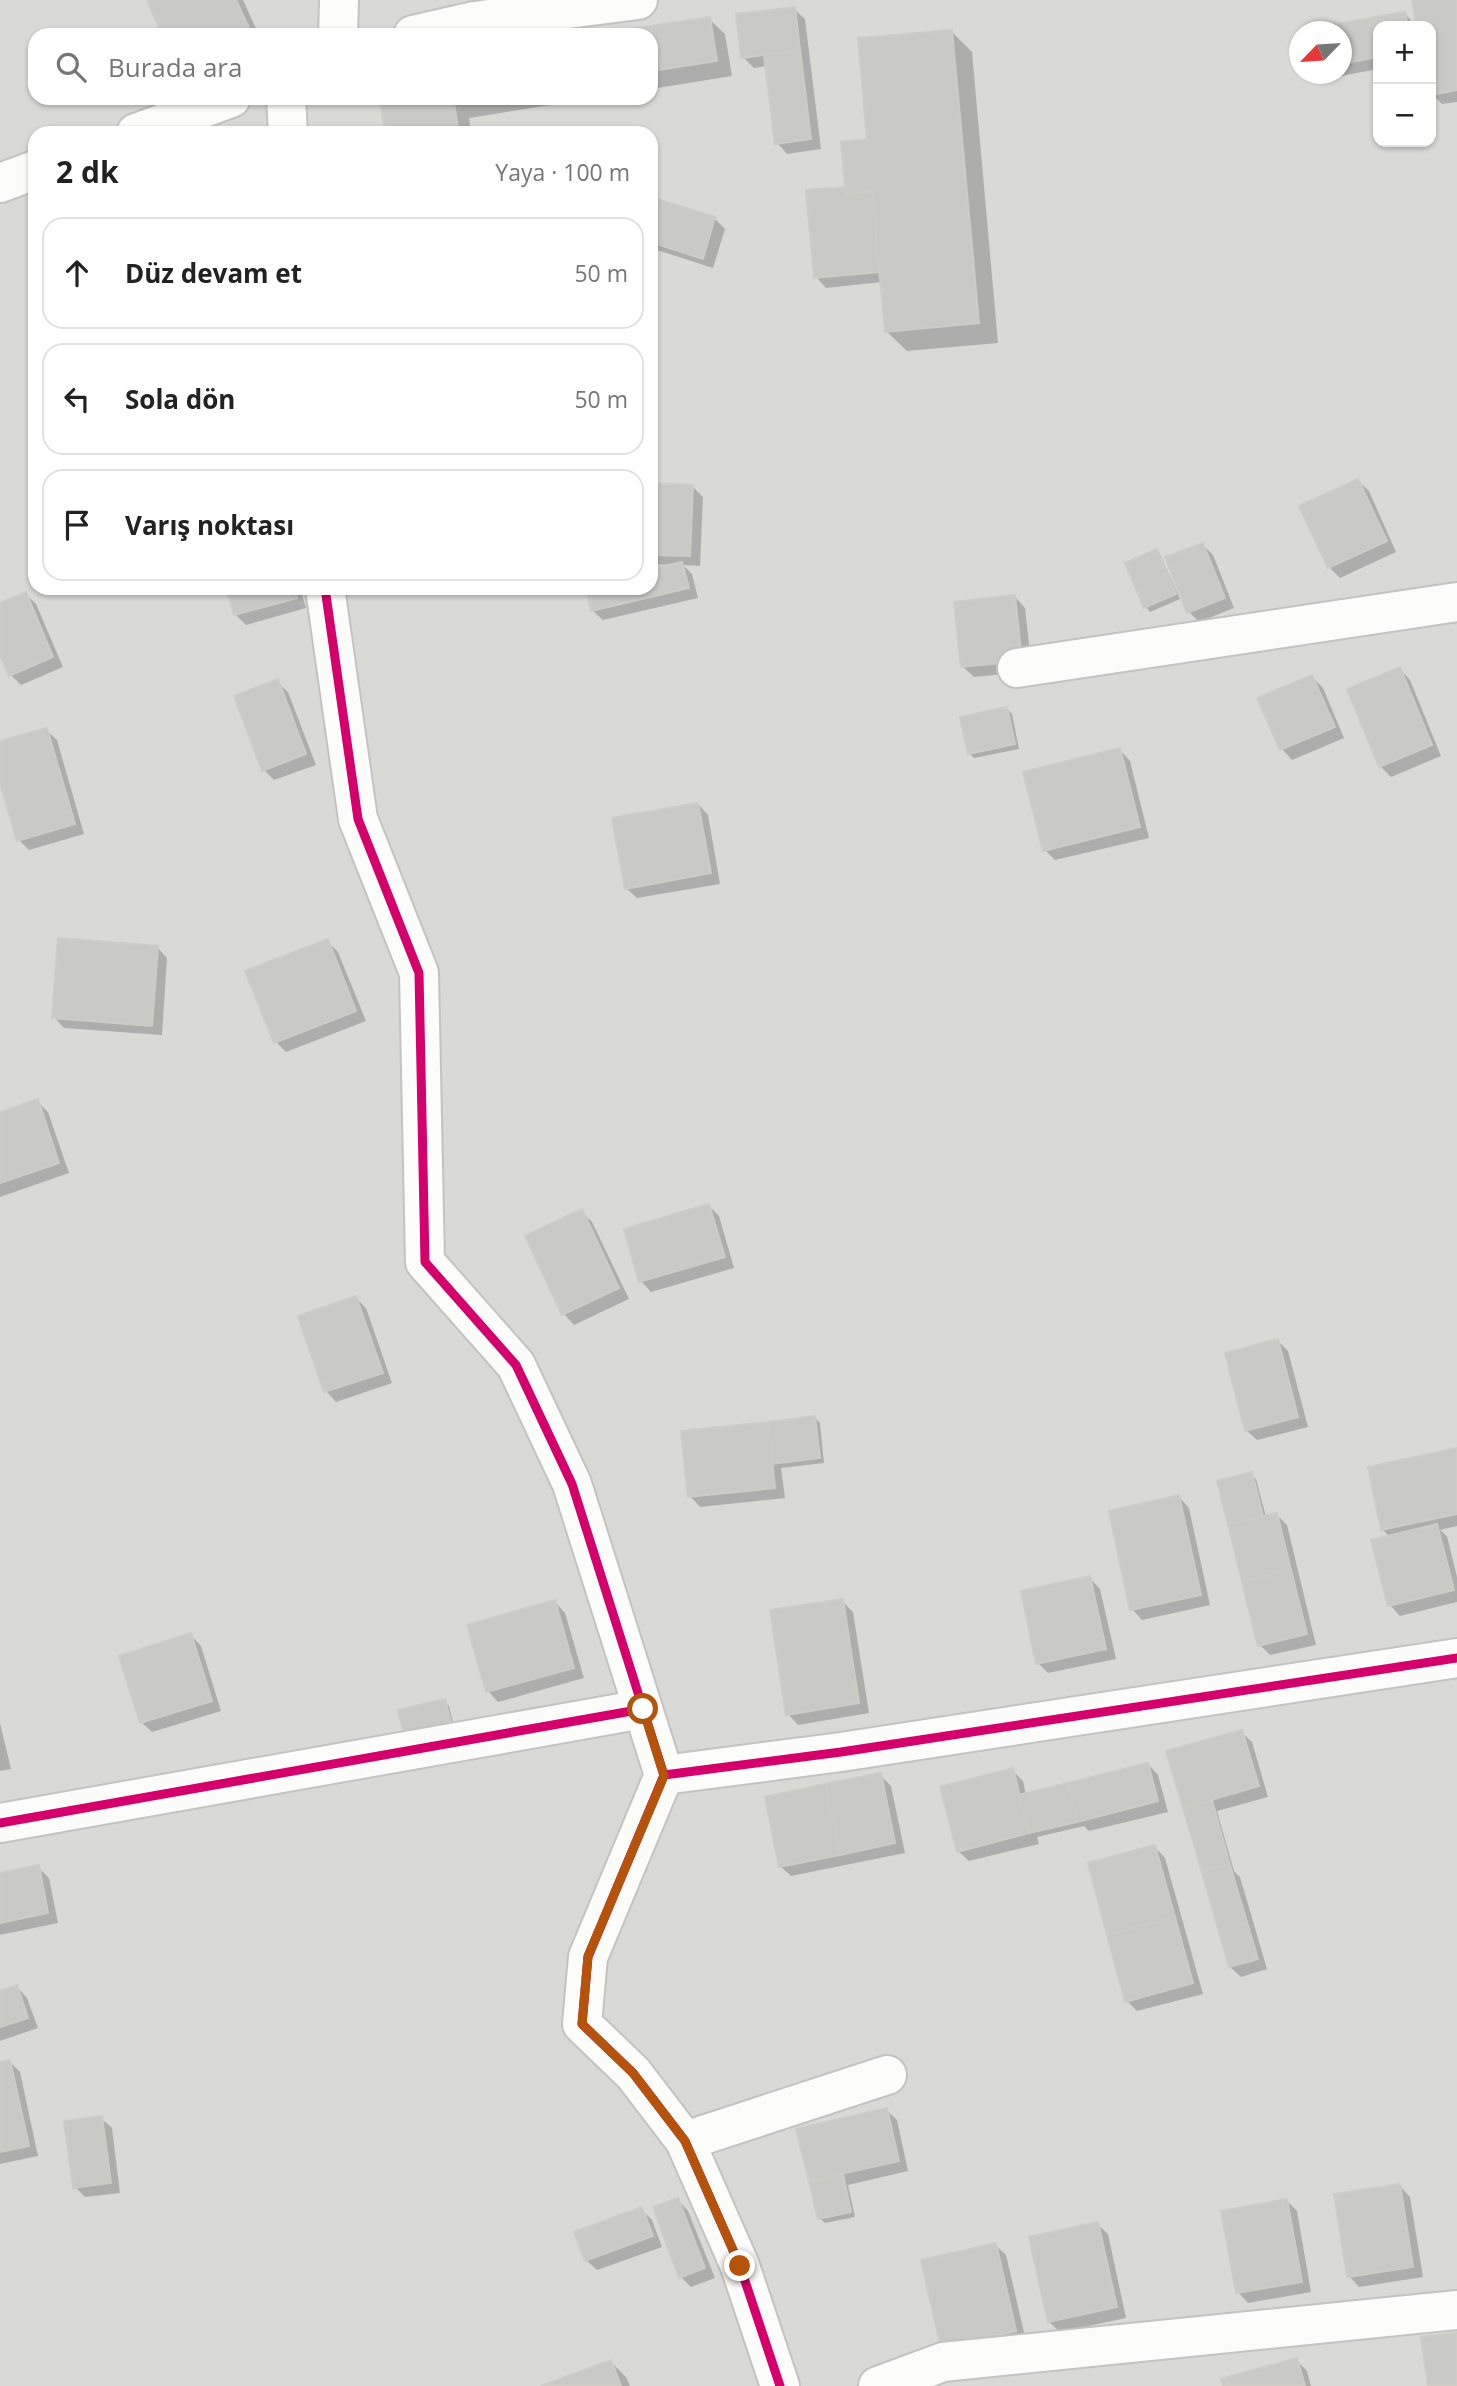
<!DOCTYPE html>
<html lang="tr">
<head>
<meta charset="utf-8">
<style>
  :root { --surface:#fff; --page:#f6f6f6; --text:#222; --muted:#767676; --line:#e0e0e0 }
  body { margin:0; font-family:"Open Sans",sans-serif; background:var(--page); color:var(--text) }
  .controls { position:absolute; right:21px; top:21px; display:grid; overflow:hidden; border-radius:14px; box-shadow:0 2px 5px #0004 }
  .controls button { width:63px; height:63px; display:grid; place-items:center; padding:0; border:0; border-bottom:2px solid var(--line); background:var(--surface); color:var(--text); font:35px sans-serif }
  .compass { position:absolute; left:1289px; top:21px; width:63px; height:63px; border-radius:50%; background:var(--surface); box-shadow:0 2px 5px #0004; rotate:245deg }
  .stop { position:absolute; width:21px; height:21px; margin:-16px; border:5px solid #b45309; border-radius:50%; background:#fff }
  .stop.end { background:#b45309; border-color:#fff; box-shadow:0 2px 7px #0008 }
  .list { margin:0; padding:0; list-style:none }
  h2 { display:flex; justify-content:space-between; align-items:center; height:91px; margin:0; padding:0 28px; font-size:30px }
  h2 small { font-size:23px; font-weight:400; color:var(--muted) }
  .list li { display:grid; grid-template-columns:46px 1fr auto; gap:21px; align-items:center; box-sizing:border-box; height:112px; margin:0 14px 14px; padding:0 14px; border:2px solid var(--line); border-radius:21px }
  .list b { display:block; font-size:26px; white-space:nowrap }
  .list em { font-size:23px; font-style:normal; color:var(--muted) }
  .icon { flex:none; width:38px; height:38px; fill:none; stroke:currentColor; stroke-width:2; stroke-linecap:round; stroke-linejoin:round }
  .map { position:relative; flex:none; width:1457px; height:2386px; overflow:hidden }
  .search { position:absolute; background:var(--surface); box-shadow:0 2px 5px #0004; left:28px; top:28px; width:630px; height:77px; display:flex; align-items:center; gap:18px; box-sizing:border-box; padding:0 24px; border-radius:21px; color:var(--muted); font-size:26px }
  .panel { position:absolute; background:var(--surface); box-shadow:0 2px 5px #0004; left:28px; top:126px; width:630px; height:469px; border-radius:21px }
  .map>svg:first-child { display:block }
</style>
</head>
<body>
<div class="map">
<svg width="1457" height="2386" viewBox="0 0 1457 2386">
  <rect width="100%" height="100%" fill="#eaeae5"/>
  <!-- residential -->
  <path fill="#d9d9d6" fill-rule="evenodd" d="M0 0H1457V2386H0ZM1378 26H1431V142H1378ZM1300 32H1342V74H1300ZM35 35H651V98H35ZM35 133H651V588H35Z"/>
  <!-- shadow -->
  <g fill="#0003">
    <path d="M149 0H243L259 35H164Z"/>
    <path d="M1414 0H1457V102L1442 104 1432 94 1431 26H1419Z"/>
    <path d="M794 9 805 19 821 149 787 154 777 143 767 66 754 68 743 57Z"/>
    <path d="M1405 14 1410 19 1411 26H1378V69L1320 80 1313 74H1342V32H1308Z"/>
    <path d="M709 19 725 34 732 76 651 89V35H605Z"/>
    <path d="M951 31 972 52 998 343 907 351 886 331 882 282 826 288 816 277 869 141Z"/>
    <path d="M381 98H593L469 118 471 133H387Z"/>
    <path d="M651 214 714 218 725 229 713 268 654 249 651 247Z"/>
    <path d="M1358 481 1369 491 1396 552 1340 578 1329 567Z"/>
    <path d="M651 485 692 486 703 497 700 566 683 565 692 574 698 598 603 620 592 610 587 588H651V571L672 565 651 564Z"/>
    <path d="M1203 545 1213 555 1234 608 1199 622 1189 612Z"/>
    <path d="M1156 552 1161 556 1180 599 1150 612 1146 607Z"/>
    <path d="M227 588H300L306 608 246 625 235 614Z"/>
    <path d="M26 594 36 604 63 667 21 685 11 675 0 650V605Z"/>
    <path d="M1015 597 1025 608 1032 671 974 677 963 667Z"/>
    <path d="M1400 669 1410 680 1441 756 1391 777 1380 766Z"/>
    <path d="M1312 677 1323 688 1344 738 1292 760 1282 749Z"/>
    <path d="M277 682 288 692 316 765 274 780 264 770Z"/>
    <path d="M1007 709 1012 714 1019 749 974 758 969 753Z"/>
    <path d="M46 730 57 740 84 834 29 850 19 840 0 776V743Z"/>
    <path d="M1120 750 1130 761 1149 838 1055 860 1045 850Z"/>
    <path d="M698 804 708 815 720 884 637 898 626 888Z"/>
    <path d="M327 941 338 952 366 1021 286 1052 276 1042Z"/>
    <path d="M157 947 167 958 162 1035 64 1028 54 1017Z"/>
    <path d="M37 1101 48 1112 69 1173 0 1197V1114Z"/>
    <path d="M709 1206 719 1216 734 1268 651 1292 641 1281Z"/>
    <path d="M581 1211 592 1222 629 1299 574 1325 564 1314 527 1237Z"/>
    <path d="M356 1298 366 1308 392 1383 336 1402 326 1391Z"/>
    <path d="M1278 1341 1288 1351 1308 1427 1257 1440 1246 1430Z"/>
    <path d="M815 1418 820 1423 824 1463 781 1468 785 1498 700 1507 690 1496Z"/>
    <path d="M1457 1450V1526L1440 1530 1447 1536 1457 1577V1602L1400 1616 1390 1605V1537L1382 1529Z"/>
    <path d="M1252 1474 1256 1479 1266 1517 1277 1515 1287 1525 1316 1645 1270 1655 1260 1645 1219 1482Z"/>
    <path d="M1179 1497 1189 1508 1210 1605 1142 1620 1132 1609Z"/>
    <path d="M1090 1578 1100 1589 1116 1659 1048 1673 1038 1663Z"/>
    <path d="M842 1601 853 1612 869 1713 798 1725 788 1714Z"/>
    <path d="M555 1602 565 1613 584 1678 498 1702 488 1691Z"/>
    <path d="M191 1635 201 1646 221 1711 152 1732 141 1722Z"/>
    <path d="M444 1701 449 1706 456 1735 400 1711Z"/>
    <path d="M0 1723 11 1769 0 1771Z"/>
    <path d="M1241 1732 1252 1742 1268 1797 1217 1811 1234 1871 1240 1877 1267 1969 1241 1977 1230 1967 1169 1753Z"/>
    <path d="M1148 1764 1158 1775 1168 1812 1089 1831 1084 1826 1037 1837 1039 1844 969 1861 958 1851 1012 1770 1023 1781 1026 1795Z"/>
    <path d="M880 1775 891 1786 905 1853 791 1876 780 1866Z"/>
    <path d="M1155 1847 1165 1858 1203 1994 1137 2011 1127 2001Z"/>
    <path d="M38 1867 49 1878 58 1923 0 1935V1875Z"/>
    <path d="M17 1987 27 1998 38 2028 0 2041V1993Z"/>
    <path d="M10 2062 20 2072 38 2156 0 2164V2064Z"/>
    <path d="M886 2110 897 2120 908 2171 848 2185 855 2217 825 2223 820 2219 798 2130Z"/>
    <path d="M101 2118 112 2128 120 2193 85 2197 75 2187Z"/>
    <path d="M1400 2186 1410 2197 1423 2277 1359 2287 1349 2276Z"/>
    <path d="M678 2200 688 2211 715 2278 691 2287 681 2277Z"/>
    <path d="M1287 2201 1297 2211 1311 2292 1248 2303 1238 2292Z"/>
    <path d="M641 2209 652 2220 662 2247 597 2270 586 2260Z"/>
    <path d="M1097 2224 1108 2234 1126 2318 1060 2332 1049 2322Z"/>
    <path d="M995 2245 1006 2255 1026 2341 953 2358Z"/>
    <path d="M1296 2360 1307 2371 1311 2386H1225Z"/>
    <path d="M611 2362 626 2377 630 2386H546Z"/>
  </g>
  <!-- building -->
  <g fill="#c9c9c5" stroke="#cdcdc6" stroke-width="2">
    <path d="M147 0H236L249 28 234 35H162Z"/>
    <path d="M1412 0H1457V90L1431 95V26H1417Z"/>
    <path d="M795 7 800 50 741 58 736 14Z"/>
    <path d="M1405 12 1408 26H1378V35L1375 17Z"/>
    <path d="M710 17 717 61 651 71V35H594Z"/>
    <path d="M1375 17 1378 35V57L1342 64V32L1300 31Z"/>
    <path d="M952 30 979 323 885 332 872 192 846 194 845 187 841 142 867 139 858 38Z"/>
    <path d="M800 50 811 139 775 144 764 55Z"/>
    <path d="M380 98H453L459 133H385Z"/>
    <path d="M845 187 846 194 872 192 879 272 814 278 806 190Z"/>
    <path d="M654 198 715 217 703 259 651 242V208Z"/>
    <path d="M1358 479 1387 541 1328 568 1299 506Z"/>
    <path d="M651 483 693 485 690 556 651 555Z"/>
    <path d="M1203 543 1225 598 1187 613 1165 557Z"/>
    <path d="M1157 549 1176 594 1144 608 1125 563Z"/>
    <path d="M682 562 689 588 591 611 586 588H651V569Z"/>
    <path d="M226 588H294L297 598 234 615Z"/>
    <path d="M26 592 53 657 9 676 0 655V603Z"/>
    <path d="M1015 595 1022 661 961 667 954 602Z"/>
    <path d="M1400 667 1432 745 1379 767 1347 689Z"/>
    <path d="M1312 675 1335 727 1280 750 1257 698Z"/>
    <path d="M278 679 306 754 262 771 234 696Z"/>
    <path d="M1007 707 1015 744 968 754 960 717Z"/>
    <path d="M47 728 75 824 17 841 0 783V741Z"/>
    <path d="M1120 748 1140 827 1043 851 1023 772Z"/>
    <path d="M698 803 711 873 625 889 612 818Z"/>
    <path d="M58 938 158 946 152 1026 52 1018Z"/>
    <path d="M328 939 356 1011 274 1043 245 971Z"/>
    <path d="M38 1099 59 1163 0 1183V1112Z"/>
    <path d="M709 1204 725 1257 639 1282 624 1229Z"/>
    <path d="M582 1209 619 1288 562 1315 525 1236Z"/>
    <path d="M356 1296 383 1373 324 1392 298 1316Z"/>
    <path d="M1278 1339 1298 1417 1245 1431 1225 1353Z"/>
    <path d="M815 1416 820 1458 772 1464 768 1422Z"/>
    <path d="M768 1422 775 1488 688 1497 681 1431Z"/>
    <path d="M1457 1448V1514L1381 1530 1368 1467Z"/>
    <path d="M1252 1472 1263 1516 1228 1524 1217 1481Z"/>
    <path d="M1179 1495 1201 1595 1130 1610 1109 1511Z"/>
    <path d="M1277 1513 1291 1570 1242 1582 1228 1524Z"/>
    <path d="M1437 1524 1454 1590 1388 1606 1371 1540Z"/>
    <path d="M1291 1570 1307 1634 1258 1646 1242 1582Z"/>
    <path d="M1090 1576 1106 1649 1036 1664 1021 1591Z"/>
    <path d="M843 1599 859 1703 786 1715 770 1610Z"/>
    <path d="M555 1600 574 1668 486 1692 467 1625Z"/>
    <path d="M191 1633 212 1701 140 1723 119 1656Z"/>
    <path d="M445 1699 453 1731 406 1742 398 1710Z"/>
    <path d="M1242 1730 1259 1786 1183 1808 1166 1751Z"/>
    <path d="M1148 1763 1158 1801 1077 1822 1068 1783Z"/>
    <path d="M1013 1768 1029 1833 957 1852 940 1787Z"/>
    <path d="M881 1773 895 1843 840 1855 825 1784Z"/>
    <path d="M1068 1783 1077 1822 1029 1833 1019 1795Z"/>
    <path d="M825 1784 840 1855 779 1867 765 1797Z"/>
    <path d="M1212 1800 1230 1865 1202 1872 1183 1808Z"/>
    <path d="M1155 1845 1175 1917 1107 1935 1088 1863Z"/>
    <path d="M39 1865 48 1913 0 1923V1873Z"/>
    <path d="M1230 1865 1258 1959 1229 1967 1202 1872Z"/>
    <path d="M1175 1917 1193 1983 1125 2002 1107 1935Z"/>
    <path d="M17 1985 28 2018 0 2027V1991Z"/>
    <path d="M10 2060 29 2146 0 2152V2062Z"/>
    <path d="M887 2108 899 2161 809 2181 796 2129Z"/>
    <path d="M102 2116 111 2183 73 2188 64 2121Z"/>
    <path d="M843 2174 851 2212 818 2219 809 2181Z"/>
    <path d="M1400 2184 1413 2267 1347 2277 1334 2194Z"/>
    <path d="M678 2198 705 2268 679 2278 653 2207Z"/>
    <path d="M1287 2199 1302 2282 1236 2293 1221 2211Z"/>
    <path d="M642 2207 653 2236 585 2261 574 2232Z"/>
    <path d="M1098 2222 1117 2307 1048 2322 1029 2237Z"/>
    <path d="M996 2243 1016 2331 941 2348 921 2260Z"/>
    <path d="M1457 2333V2386H1428L1421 2337Z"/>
    <path d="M1297 2358 1305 2386H1223L1221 2379Z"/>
    <path d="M611 2360 621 2386H541Z"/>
  </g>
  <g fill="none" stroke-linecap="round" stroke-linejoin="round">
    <!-- minor casing -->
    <g stroke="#c3c3c1" stroke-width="42">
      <g id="minor">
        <path d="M338 35 339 0"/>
        <path d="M413 35 474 21 638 0"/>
        <path d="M286 98 288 133"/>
        <path d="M136 133 231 98"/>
        <path d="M0 183 35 170"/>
        <path d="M325 588 358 819 419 973 425 1262 516 1365 572 1484 664 1775 588 1957 582 2024 633 2073 685 2141 740 2266 780 2386"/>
        <path d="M1017 668 1457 602"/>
        <path d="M664 1775 841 1752 1457 1658"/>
        <path d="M0 1823 643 1709"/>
        <path d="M685 2141 887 2075"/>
        <path d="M878 2386 943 2362 1457 2310"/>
      </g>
    </g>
    <!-- minor -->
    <use href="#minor" stroke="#fcfcfb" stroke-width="38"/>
    <!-- cycleway casing -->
    <g stroke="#fff" stroke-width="13">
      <g id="cycleway">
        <path d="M325 588 358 819 419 973 425 1262 516 1365 572 1484 664 1775 588 1957 582 2024 633 2073 685 2141 740 2266 780 2386"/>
        <path d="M664 1775 841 1752 1457 1658"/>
        <path d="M0 1823 643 1709"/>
      </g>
    </g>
    <!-- cycleway -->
    <use href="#cycleway" stroke="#d6006c" stroke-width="9"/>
  </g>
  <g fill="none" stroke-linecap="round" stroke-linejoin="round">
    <!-- route -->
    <path stroke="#b45309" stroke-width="9" d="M643 1709 664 1776 588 1956 582 2024 633 2073 685 2141 740 2266"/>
  </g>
</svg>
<div class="controls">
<button>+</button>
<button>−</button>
</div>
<svg class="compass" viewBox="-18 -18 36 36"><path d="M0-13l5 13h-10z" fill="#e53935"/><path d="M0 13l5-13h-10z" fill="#767676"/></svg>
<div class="stop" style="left:643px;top:1709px"></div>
<div class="stop end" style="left:740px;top:2266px"></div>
<div class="search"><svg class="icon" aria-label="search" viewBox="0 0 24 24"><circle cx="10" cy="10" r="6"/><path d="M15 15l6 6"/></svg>Burada ara</div>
<section class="panel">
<h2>2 dk<small>Yaya · 100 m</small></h2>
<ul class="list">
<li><svg class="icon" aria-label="ahead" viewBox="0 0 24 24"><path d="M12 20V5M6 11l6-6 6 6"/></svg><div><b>Düz devam et</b></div><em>50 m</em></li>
<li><svg class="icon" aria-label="left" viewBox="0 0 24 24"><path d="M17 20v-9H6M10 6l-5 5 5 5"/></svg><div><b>Sola dön</b></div><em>50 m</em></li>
<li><svg class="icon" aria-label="arrive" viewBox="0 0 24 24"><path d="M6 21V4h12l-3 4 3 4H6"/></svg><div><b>Varış noktası</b></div></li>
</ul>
</section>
</div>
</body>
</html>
